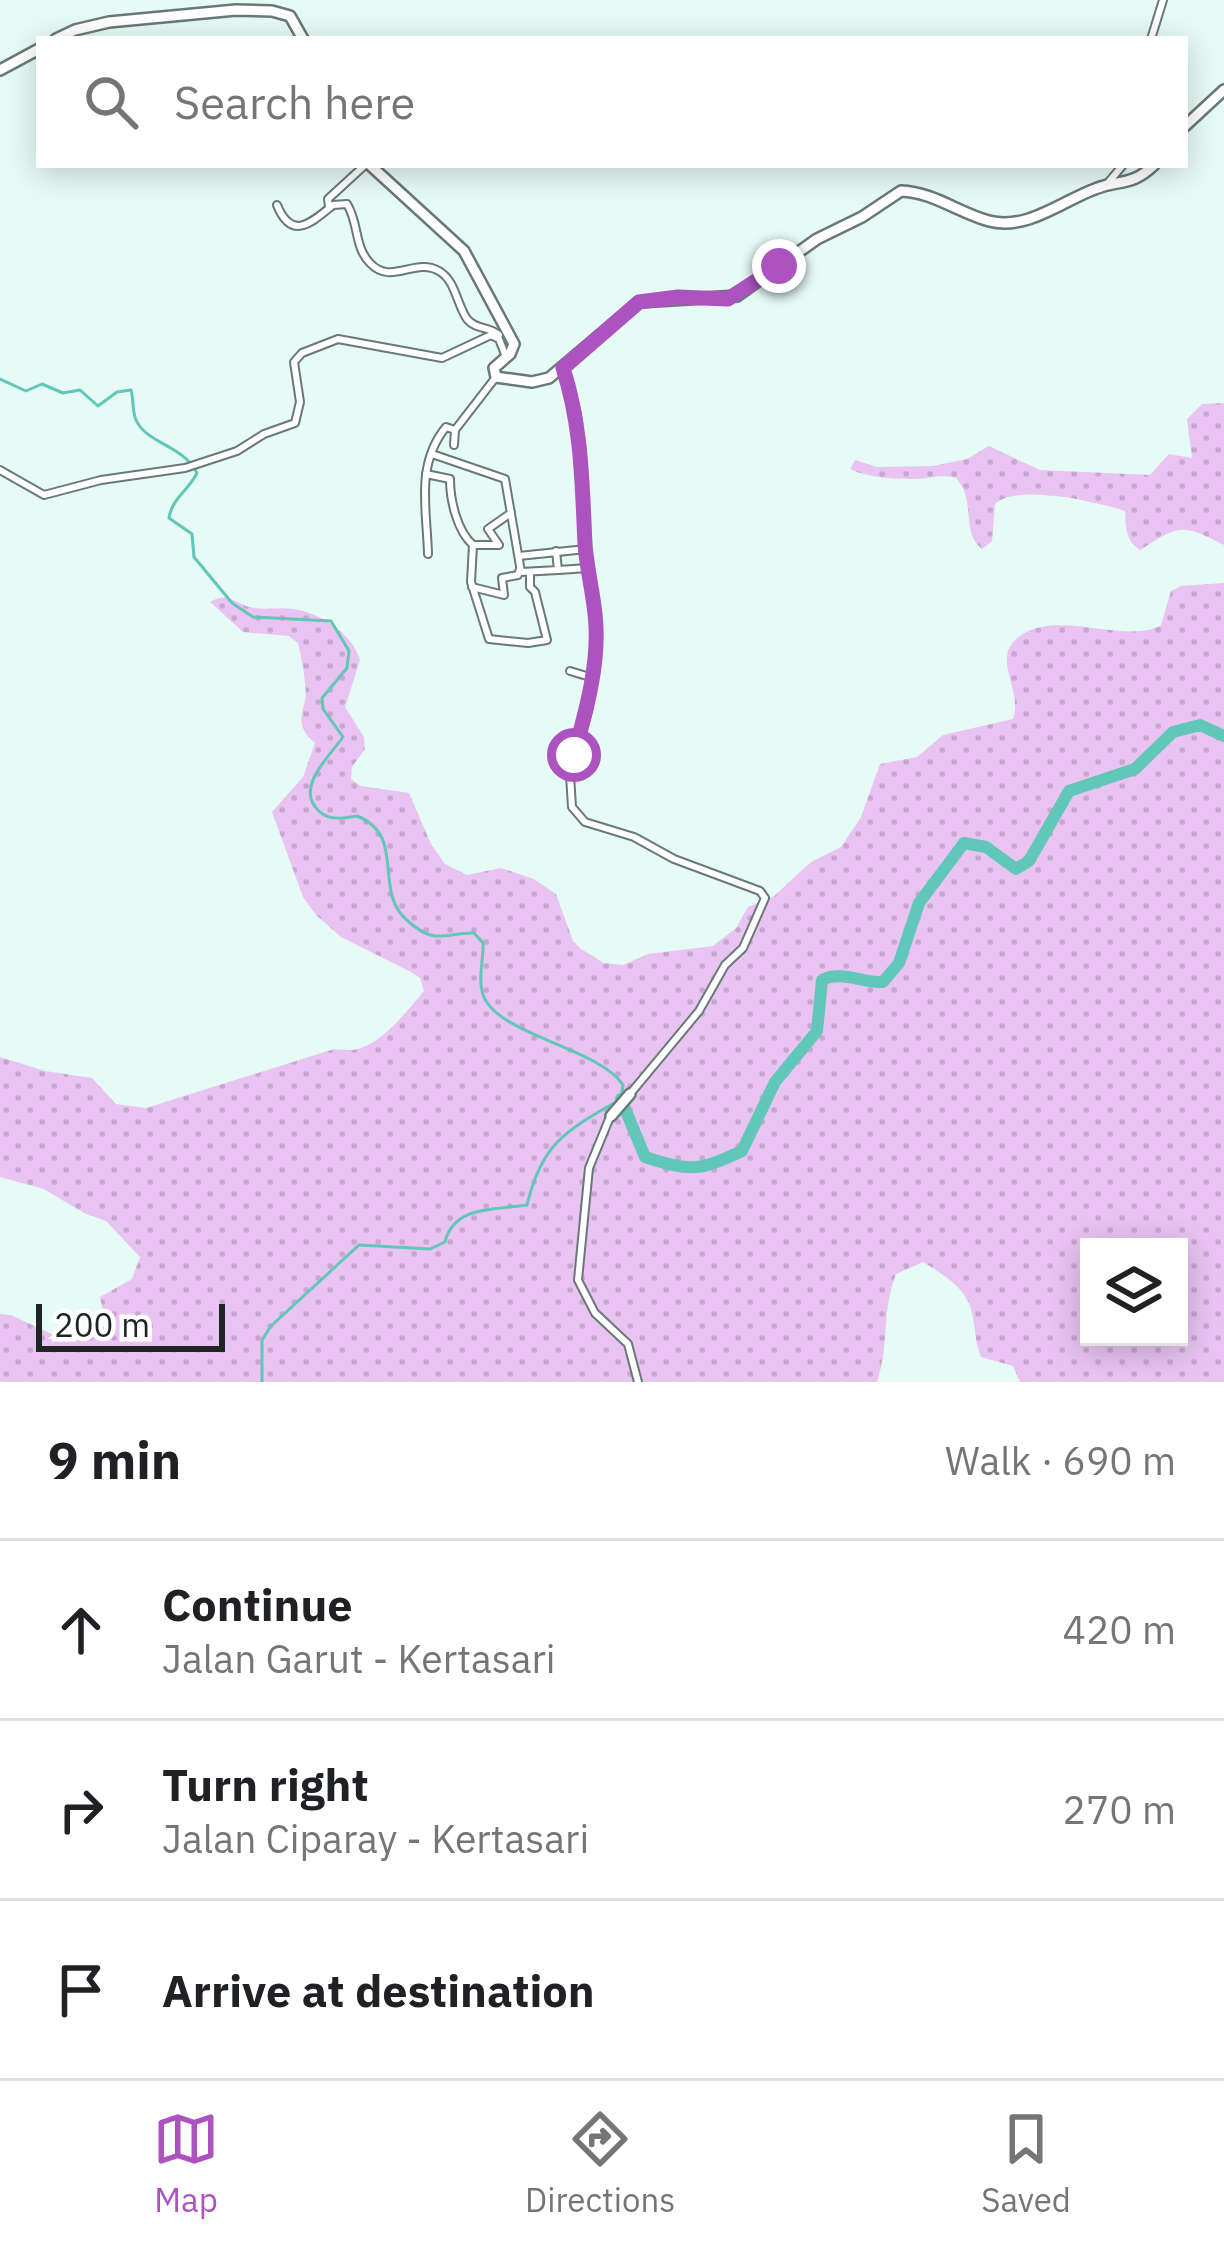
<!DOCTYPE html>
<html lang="en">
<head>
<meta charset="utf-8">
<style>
  :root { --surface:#fff; --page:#f6f6f6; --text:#202124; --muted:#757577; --line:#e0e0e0; --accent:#ac53bf }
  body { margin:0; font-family:"IBM Plex Sans",sans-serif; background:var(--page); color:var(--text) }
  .controls { position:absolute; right:36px; bottom:36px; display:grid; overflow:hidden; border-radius:0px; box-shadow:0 6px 30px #0003 }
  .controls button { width:108px; height:108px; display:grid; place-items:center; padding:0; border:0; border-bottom:3px solid var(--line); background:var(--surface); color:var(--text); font:60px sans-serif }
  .scale { position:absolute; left:36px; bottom:30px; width:189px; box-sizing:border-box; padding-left:12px; border:6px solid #1e2524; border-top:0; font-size:33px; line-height:42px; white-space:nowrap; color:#1e2524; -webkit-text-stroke:9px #fff; paint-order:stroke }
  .stop { position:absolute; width:36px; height:36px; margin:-27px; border:9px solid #ac53bf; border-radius:50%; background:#fff }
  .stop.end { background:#ac53bf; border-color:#fff; box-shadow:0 3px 12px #0008 }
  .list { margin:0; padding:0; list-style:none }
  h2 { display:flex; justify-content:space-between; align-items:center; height:156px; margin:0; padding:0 48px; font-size:51px }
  h2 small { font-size:39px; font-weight:400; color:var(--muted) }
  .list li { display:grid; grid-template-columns:78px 1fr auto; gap:36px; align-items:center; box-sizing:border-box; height:180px; padding:0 48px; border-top:3px solid var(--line) }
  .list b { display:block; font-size:45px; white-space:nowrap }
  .list p { margin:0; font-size:39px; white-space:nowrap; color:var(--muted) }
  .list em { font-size:39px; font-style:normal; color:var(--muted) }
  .icon { flex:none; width:66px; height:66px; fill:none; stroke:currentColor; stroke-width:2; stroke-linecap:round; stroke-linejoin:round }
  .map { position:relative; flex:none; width:1224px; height:1382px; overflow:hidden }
  .search { position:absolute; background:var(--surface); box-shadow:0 6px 30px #0003; left:36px; right:36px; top:36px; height:132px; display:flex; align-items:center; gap:30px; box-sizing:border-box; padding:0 42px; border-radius:0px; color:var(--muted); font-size:45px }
  .sheet { height:696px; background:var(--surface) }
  nav { display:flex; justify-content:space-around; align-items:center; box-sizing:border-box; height:168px; border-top:3px solid var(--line); background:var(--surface); font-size:33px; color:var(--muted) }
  nav a { display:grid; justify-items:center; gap:6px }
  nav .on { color:var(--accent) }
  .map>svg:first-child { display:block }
</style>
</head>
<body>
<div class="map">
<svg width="1224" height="1382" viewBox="0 0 1224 1382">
  <defs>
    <pattern id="grass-dots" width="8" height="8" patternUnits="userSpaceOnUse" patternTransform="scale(3)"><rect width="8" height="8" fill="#e9c3f2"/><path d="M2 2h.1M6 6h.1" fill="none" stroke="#c7a7cf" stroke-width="1.8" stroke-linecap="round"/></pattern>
  </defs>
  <rect width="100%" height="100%" fill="#e6faf6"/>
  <!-- grass -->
  <g fill="url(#grass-dots)" fill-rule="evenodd">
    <path d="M1224 403V545C1180 522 1179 526 1140 550 1125 540 1126 527 1125 511 1097 502 1017 483 995 504L992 541 982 549C960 531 977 501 956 478 942 474 932 478 917 479 898 479 866 478 850 469L855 460 877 467 933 466 967 459 989 446 1040 470 1150 475 1169 454 1192 458 1187 419 1202 404Z"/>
    <path d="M1224 583V1382H1020L1013 1366 981 1357C974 1340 976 1327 971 1309 966 1288 941 1273 923 1262L896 1274C881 1313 890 1342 877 1382H0V1314L11 1315 56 1336 87 1341 106 1325 100 1297 132 1279 140 1257 106 1221 84 1213 44 1189 0 1177V1057L45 1071 92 1078 116 1104 146 1108 331 1050C338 1049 345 1050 352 1050 379 1048 408 1010 424 991L420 978 411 972 341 937 316 915 303 897 272 812 303 777 315 743C298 728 300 720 305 701 308 688 301 656 298 643L289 636 243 632 210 602C230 590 235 605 254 608 267 610 281 607 294 609 320 613 353 634 360 660L345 707 364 737 365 749 352 767 351 779 361 786 409 793 431 844 445 864 467 875 501 868 534 879 556 894 573 941 581 949 604 963 623 965 648 954 713 946 736 928 748 907 773 897 811 862 841 847 861 817 880 764 917 757 943 735 1013 719C1024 688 987 656 1023 634 1061 610 1128 645 1161 625L1171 591 1181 586ZM1089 1247H1179V1337H1089Z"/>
  </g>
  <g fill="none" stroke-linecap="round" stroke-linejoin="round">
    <!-- stream -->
    <path stroke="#61c7b8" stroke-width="3" d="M0 379 26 391 42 384 63 393 80 390 98 406 117 392 131 390C134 400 132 412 136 420 147 444 183 445 197 473 189 490 172 498 169 518L192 534 194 557 232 603 253 617 331 621 349 651 347 668 322 698 323 709 343 737C329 757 293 789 320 812 330 821 345 818 357 816 408 836 371 892 409 922 417 929 425 935 435 936 448 937 461 932 474 933L483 943C484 958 478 976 482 991 490 1034 599 1047 623 1085L621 1099C567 1130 542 1142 527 1205 495 1210 454 1205 445 1242L430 1249 359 1245 271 1326 262 1340V1382"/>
    <!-- river -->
    <path stroke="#61c7b8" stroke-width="12" d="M621 1099 645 1157C691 1172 699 1171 742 1151L775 1082 817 1031 822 980C841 970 862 983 883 982L899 963 919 903 964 843 986 847 1016 869 1029 861 1069 791 1135 769 1173 732 1200 725 1224 736"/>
    <!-- street casing -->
    <g stroke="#687976" stroke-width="10">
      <g id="street">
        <path d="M1151 39 1163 0"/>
        <path d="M1107 184 1123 165"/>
        <path d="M277 205C292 242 312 222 333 205L347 204C359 223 354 247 370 263 391 286 415 257 439 271 456 281 456 303 467 319 476 330 489 326 499 335"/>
        <path d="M329 207 328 199 365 165"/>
        <path d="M563 369 577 414 585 499V542L596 623 589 708 570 775 572 807 585 822 634 837 674 859 760 891 765 898 743 948 725 965 699 1011 630 1094"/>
        <path d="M454 445 455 430"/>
        <path d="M432 454 505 479 521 572 558 570 556 551"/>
        <path d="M0 470 44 495 101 480 185 468 237 451 264 434 295 423 300 402 294 362 302 353 338 339 442 358 491 335 499 339 506 357"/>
        <path d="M426 474 450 479C450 500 457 531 473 545"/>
        <path d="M511 513 488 529 499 545H473L471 582 489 639 528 643 547 640 535 592 530 587V572"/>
        <path d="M428 554C427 510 415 465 446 427L455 430 496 377"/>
        <path d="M519 556 586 549"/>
        <path d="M558 570 588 568"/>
        <path d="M472 587 504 595 502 578 518 575 520 569"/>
        <path d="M570 671 590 677"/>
        <path d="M610 1117 589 1168 578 1280 595 1313 628 1344 638 1382"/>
      </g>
    </g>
    <!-- secondary casing -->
    <g stroke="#687976" stroke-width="14">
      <g id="secondary">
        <path d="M56 39 75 30 109 22 236 10 272 11 290 16 303 39"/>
        <path d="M0 70 39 49"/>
        <path d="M1185 126 1224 90"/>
        <path d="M370 165 464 251 514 344 510 354 494 368 496 377 532 382 549 378 639 302 737 296 817 239 862 217 901 191C933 192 959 213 989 221 1027 231 1062 201 1095 189 1120 179 1131 187 1154 165"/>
        <path d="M611 1116 630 1094"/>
      </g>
    </g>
    <!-- street -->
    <use href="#street" stroke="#fff" stroke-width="6"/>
    <!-- secondary -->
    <use href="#secondary" stroke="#fff" stroke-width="9"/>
  </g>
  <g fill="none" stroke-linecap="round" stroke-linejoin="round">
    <!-- route -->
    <path stroke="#ac53bf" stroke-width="15" d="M574 755C585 714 598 670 596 627 595 599 587 572 585 544 582 483 582 427 563 368L639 302 678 297 728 299 779 266"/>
  </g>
</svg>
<div class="controls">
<button><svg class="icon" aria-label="layers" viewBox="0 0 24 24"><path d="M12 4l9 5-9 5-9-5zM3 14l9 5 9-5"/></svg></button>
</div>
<div class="scale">200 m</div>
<div class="stop" style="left:574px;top:755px"></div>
<div class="stop end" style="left:779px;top:266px"></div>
<div class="search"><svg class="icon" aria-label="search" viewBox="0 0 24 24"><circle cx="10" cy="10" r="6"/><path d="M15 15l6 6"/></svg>Search here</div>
</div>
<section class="sheet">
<h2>9 min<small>Walk · 690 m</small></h2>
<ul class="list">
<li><svg class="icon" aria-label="ahead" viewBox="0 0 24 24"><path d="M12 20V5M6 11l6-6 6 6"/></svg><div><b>Continue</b><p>Jalan Garut - Kertasari</p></div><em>420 m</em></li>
<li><svg class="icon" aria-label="right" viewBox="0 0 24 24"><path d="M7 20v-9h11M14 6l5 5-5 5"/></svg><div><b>Turn right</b><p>Jalan Ciparay - Kertasari</p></div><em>270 m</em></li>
<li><svg class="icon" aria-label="arrive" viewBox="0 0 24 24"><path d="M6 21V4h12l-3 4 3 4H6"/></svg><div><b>Arrive at destination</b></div></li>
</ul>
</section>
<nav>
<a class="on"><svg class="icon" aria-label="map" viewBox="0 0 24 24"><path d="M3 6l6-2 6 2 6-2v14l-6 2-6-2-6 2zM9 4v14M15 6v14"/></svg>Map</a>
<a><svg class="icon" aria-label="directions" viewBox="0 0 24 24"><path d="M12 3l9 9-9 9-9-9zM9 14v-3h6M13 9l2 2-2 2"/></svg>Directions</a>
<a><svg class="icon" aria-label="saved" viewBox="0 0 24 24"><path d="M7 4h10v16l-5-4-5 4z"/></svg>Saved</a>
</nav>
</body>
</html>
